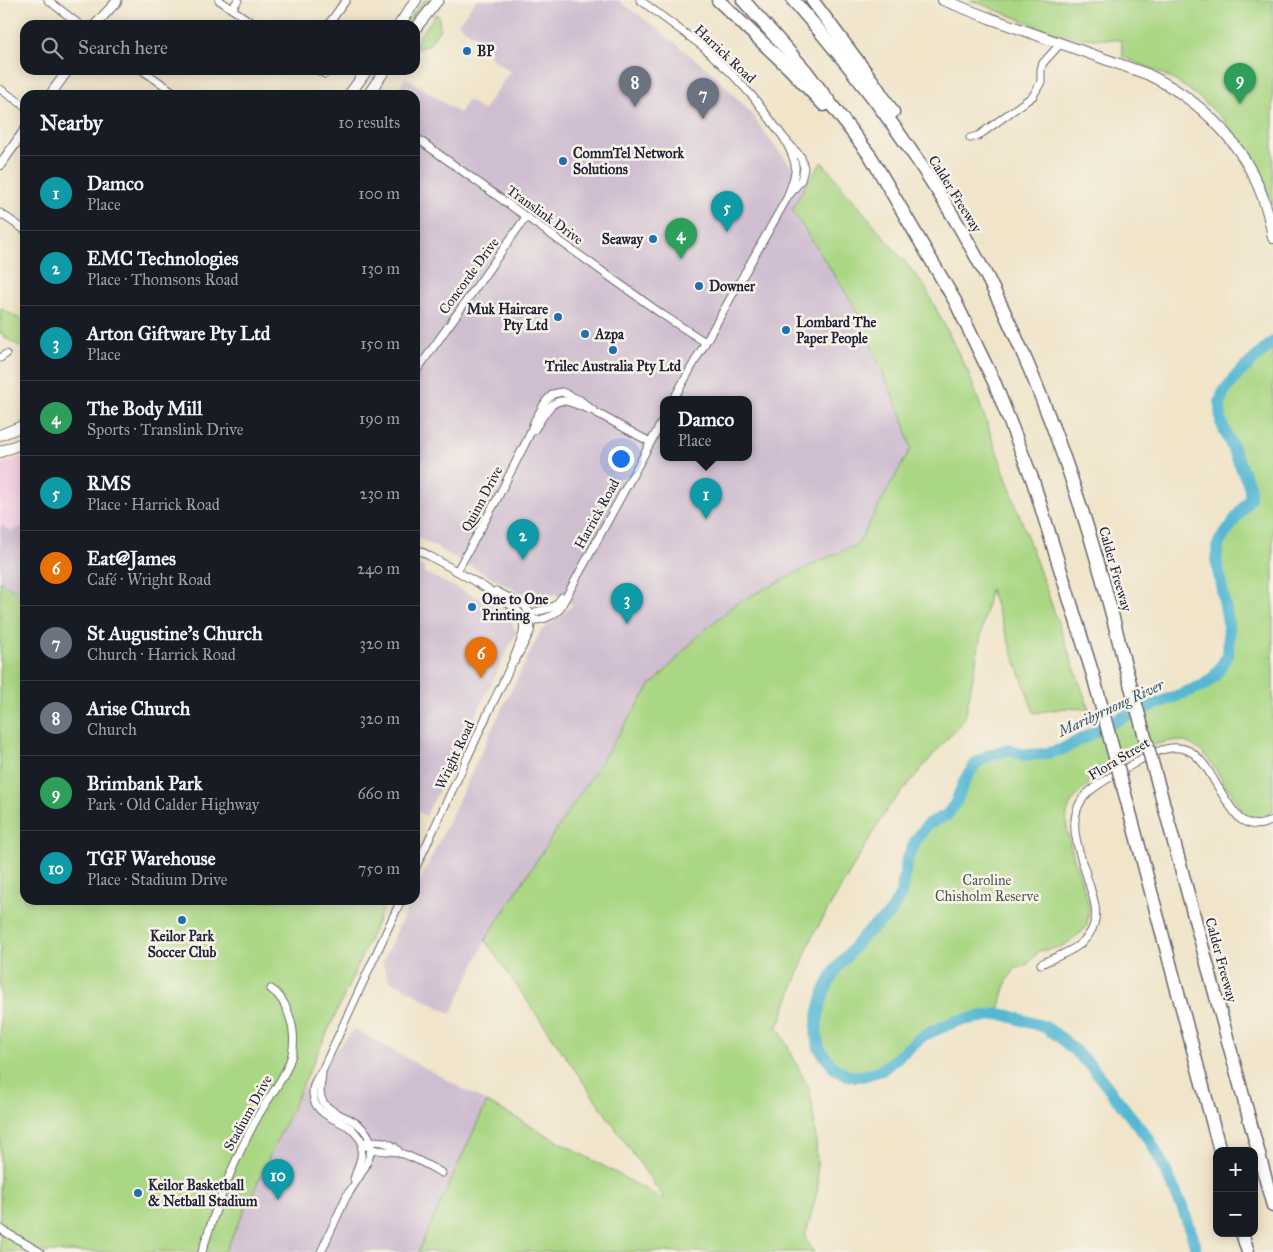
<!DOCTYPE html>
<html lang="en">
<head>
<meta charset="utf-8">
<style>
  :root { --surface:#171b24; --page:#242831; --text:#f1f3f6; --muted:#9ea1a6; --line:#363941; --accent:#d93025 }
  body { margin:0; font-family:"IM FELL Great Primer",serif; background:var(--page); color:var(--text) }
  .controls { position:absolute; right:15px; bottom:15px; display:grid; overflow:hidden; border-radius:10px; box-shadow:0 2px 12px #0003 }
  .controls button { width:45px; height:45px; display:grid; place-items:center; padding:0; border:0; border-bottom:1px solid var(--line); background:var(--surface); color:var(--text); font:25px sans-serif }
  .you { position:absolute; left:620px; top:458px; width:18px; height:18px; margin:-12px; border:4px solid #fff; border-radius:50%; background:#1a73e8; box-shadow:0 0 0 8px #1a73e833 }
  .badge { display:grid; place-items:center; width:32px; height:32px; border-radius:50%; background:var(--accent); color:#fff; font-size:16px; font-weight:700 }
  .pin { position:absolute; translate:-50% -41px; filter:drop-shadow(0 1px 2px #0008) }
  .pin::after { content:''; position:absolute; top:26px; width:18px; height:15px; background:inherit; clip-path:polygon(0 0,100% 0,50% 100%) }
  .popup { position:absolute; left:660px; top:396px; width:92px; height:65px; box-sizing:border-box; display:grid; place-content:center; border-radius:10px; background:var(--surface); filter:drop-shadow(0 1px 4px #0005); font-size:16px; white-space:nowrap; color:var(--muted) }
  .popup b { font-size:19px; color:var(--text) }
  .popup::after { content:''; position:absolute; left:50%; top:100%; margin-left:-10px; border:10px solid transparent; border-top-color:var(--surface) }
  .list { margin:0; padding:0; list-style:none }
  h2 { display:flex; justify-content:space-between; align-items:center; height:65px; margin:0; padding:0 20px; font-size:21px }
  h2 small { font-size:16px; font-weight:400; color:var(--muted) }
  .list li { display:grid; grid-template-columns:32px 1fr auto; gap:15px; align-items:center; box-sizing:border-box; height:75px; padding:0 20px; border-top:1px solid var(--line) }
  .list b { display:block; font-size:19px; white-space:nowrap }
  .list p { margin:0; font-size:16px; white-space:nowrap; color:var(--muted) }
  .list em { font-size:16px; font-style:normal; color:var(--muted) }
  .icon { flex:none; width:28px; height:28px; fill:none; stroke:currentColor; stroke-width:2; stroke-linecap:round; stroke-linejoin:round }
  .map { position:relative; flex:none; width:1273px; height:1252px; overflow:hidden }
  .search { position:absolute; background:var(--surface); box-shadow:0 2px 12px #0003; left:20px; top:20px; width:400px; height:55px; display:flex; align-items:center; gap:12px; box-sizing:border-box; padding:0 18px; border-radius:15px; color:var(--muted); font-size:19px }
  .panel { position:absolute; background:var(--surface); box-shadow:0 2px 12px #0003; left:20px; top:90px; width:400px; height:815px; border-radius:15px }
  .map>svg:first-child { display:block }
</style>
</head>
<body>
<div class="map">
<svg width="1273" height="1252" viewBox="0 0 1273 1252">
  <rect width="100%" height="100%" fill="#f7f3e8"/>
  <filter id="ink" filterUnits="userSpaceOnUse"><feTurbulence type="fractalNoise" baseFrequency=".02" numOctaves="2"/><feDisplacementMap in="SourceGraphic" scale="10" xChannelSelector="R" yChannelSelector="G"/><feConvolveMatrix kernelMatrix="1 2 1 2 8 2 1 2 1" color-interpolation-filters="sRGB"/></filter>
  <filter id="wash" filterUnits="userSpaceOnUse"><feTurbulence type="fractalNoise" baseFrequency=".0096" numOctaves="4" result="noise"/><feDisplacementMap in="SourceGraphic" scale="20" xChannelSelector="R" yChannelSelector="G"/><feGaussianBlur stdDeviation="1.12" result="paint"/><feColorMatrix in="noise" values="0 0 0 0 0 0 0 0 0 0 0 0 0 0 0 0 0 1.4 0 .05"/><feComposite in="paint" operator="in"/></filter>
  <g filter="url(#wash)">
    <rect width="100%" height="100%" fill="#f0e4c9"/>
    <!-- built -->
    <path fill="#f2cfe2" d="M25 457V525L12 532 0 525V466Z"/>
    <!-- industrial -->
    <g fill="#cfbdd0" fill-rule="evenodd">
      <path d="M476 0H618L650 23 715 75 749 111 773 144 806 184 792 211 852 302 903 419 911 448 857 545 826 558 735 604 654 684 652 683 487 938 451 1014 388 979 382 963 411 900H415V892L506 700 541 631 573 605 555 594 533 600 415 536V95H393L406 77 459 113 468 100 483 111 510 71 491 58 489 46 458 24ZM664 400H748V458H664Z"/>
      <path d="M0 525 12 531 25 525V596L0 582Z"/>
      <path d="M415 563 425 569 423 572 508 612 516 633 426 816 415 810Z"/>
      <path d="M354 1029 487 1102 418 1252H225L298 1095Z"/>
    </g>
    <!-- green -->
    <g fill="#aad784" stroke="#667c60">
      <path d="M424 0H430L413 25H404Z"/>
      <path d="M970 0H1273V207C1259 156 1225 114 1182 85 1164 73 1143 65 1123 57L1121 40 1083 38 1056 33Z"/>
      <path d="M437 14 439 17 440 29 428 46 415 49V43L435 15Z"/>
      <path d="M822 162 924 285 969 374 1089 709 1065 708 1034 713 990 589 965 718 887 809 812 937 778 1027 811 1093 816 1141 818 1188 805 1237 814 1252H418L487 1102 665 1200 485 940 652 683H654L696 638 735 604 826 558 857 545 911 448 903 419 852 302 792 210 806 184Z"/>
      <path d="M1 308 25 322V347L23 348 5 338 6 336 0 333Z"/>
      <path d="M1273 342V812L1253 820C1239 814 1237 798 1228 788 1226 786 1224 785 1222 782V780C1213 765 1203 748 1185 742 1156 732 1077 782 1068 810 1061 830 1081 877 1087 899L1089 908 1087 926 1075 938 1061 947 1039 951 1026 966 1016 968 1007 980 998 1014 956 1021 924 1035 882 1070 862 1076H849L834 1068 819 1048 816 1032 818 1015 824 992 835 970 865 934 890 914 901 894 907 860 916 840 928 824 947 815 955 804 965 780 976 763 990 755 1009 750 1025 755 1043 754 1062 750 1121 718 1204 685 1215 676 1228 655 1229 634 1227 616 1216 559 1219 542 1249 499 1250 487 1221 422 1220 403 1223 393 1237 375Z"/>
      <path d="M0 582 25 596V900H387L339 1007 225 1252H0Z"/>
    </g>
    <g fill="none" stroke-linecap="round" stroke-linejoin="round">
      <!-- river -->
      <path stroke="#55b7d3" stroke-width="12" d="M1195 1252V1244L1183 1209 1162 1163 1150 1141 1091 1066 1061 1038 1045 1027 1009 1016 998 1014 956 1021 924 1035 882 1070 862 1076H849L834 1068 819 1048 816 1032 818 1015 824 992 835 970 865 934 890 914 901 894 907 860 916 840 928 824 947 815 955 804 965 780 976 763 990 755 1009 750 1025 755 1043 754 1061 750 1121 718 1204 685 1215 676 1228 655 1229 634 1227 616 1216 559 1219 542 1250 498V487L1221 422 1220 403 1223 393 1237 375 1273 342"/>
    </g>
  </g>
  <g filter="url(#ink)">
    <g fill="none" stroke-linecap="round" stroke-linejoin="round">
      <!-- minor casing -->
      <g stroke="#6a666d" stroke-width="9">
        <g id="minor">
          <path d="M48 0 80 25"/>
          <path d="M219 0 255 25"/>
          <path d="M640 0 702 46 731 73 754 98 784 138 801 157 804 168 803 173 801 180 790 194"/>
          <path d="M232 9 238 0"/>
          <path d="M328 25 346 0"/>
          <path d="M142 70 178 95"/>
          <path d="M318 70 325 74"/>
          <path d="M0 89 25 106"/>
          <path d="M415 137 663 315 705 342"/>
          <path d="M970 138 978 136 1033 96 1041 82V69L1043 63 1061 43"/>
          <path d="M0 213 25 230"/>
          <path d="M0 358 6 354"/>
          <path d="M415 373 526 217"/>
          <path d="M673 400 787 198C798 167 799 167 784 138"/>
          <path d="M534 430C542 420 549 399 565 401 573 402 583 408 591 410"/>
          <path d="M415 548C434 559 513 600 521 615 524 621 524 627 523 633 516 660 498 691 486 717 463 768 439 818 415 869"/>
          <path d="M457 571 496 501 528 438 535 420 546 401 553 394 562 392 580 400 595 412 650 442"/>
          <path d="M496 591 525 606 532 617 530 632 515 661"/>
          <path d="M527 616C540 606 549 616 562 597"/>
          <path d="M523 619C536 622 549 619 559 610L664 418"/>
          <path d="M401 900 322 1071C310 1085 309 1103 325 1114 332 1119 341 1122 349 1127 358 1133 360 1143 370 1148 379 1152 391 1150 400 1153 414 1157 429 1166 442 1173"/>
          <path d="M1041 964C1061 954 1087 948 1094 924 1098 912 1094 900 1090 887 1082 857 1060 816 1090 791 1103 780 1120 772 1135 763 1204 719 1204 779 1240 819 1252 827 1261 826 1273 820"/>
          <path d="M322 1071C322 1082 317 1092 323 1102 328 1110 340 1115 349 1119 390 1140 364 1168 347 1196"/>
          <path d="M367 1142C380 1140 392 1142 400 1153"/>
          <path d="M354 1179 361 1158 362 1143"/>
          <path d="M0 1229 40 1252"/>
          <path d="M202 1252C216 1206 234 1160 257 1118 268 1097 286 1078 292 1054 297 1033 289 1001 271 989"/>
          <path d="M321 1252 348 1193"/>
        </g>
      </g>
      <!-- tertiary casing -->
      <g stroke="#6a666d" stroke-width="11">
        <g id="tertiary">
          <path d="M95 25 117 1"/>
          <path d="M50 95 68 70"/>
          <path d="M0 165 25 130"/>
        </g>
      </g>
      <!-- primary casing -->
      <g stroke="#6a666d" stroke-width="12">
        <g id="primary">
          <path d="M943 0 989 18 1147 74C1214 106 1262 164 1273 238"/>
          <path d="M399 25 416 0"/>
          <path d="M415 29 438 0"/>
          <path d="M349 95 367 70"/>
          <path d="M368 95 385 70"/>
          <path d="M0 435 25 425"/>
          <path d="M0 452 25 442"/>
        </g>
      </g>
      <!-- motorway casing -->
      <g stroke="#6a666d" stroke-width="15">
        <g id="motorway">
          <path d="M718 0 789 68 824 105"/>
          <path d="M743 0 806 71 871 157 955 301 995 384 1033 481 1093 675"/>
          <path d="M793 0C874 92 948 194 1001 305 1055 418 1094 537 1123 658"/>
          <path d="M812 0 874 83 893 112"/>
          <path d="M1160 791 1273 1206"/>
          <path d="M1129 809 1220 1151"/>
          <path d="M1242 1233 1248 1252"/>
        </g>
      </g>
      <!-- minor -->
      <use href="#minor" stroke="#fff" stroke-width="7"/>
      <!-- tertiary -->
      <use href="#tertiary" stroke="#fff" stroke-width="9"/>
      <!-- primary -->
      <use href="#primary" stroke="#fff" stroke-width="10"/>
      <!-- motorway -->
      <use href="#motorway" stroke="#fff" stroke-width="12"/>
      <!-- motorway-bridge casing -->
      <g stroke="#6a666d" stroke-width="15" stroke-linecap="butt">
        <g id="motorway-bridge">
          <path d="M1123 658 1160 791"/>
          <path d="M1093 675 1129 809"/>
        </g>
      </g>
      <!-- motorway-bridge -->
      <use href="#motorway-bridge" stroke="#fff" stroke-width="12"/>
    </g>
  </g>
  <!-- markers -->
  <g fill="#1f6fb2" stroke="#f7f3e8" stroke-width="2">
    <circle cx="467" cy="51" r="5"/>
    <circle cx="563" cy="161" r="5"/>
    <circle cx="653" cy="239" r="5"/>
    <circle cx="699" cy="286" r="5"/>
    <circle cx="558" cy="317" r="5"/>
    <circle cx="786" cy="330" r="5"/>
    <circle cx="585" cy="334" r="5"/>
    <circle cx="613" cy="350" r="5"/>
    <circle cx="472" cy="607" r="5"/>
    <circle cx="182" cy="920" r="5"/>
    <circle cx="138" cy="1193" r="5"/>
  </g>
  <g text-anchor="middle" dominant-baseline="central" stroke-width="5" stroke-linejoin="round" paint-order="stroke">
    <!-- poi labels -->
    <g font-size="14" font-weight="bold" fill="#22223b" stroke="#f7f3e8" text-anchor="start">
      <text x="477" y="51">BP</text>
      <text x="573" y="153">CommTel Network<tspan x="573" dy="16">Solutions</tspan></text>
      <text x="643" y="239" text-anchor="end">Seaway</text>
      <text x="709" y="286">Downer</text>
      <text x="548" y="309" text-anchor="end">Muk Haircare<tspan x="548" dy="16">Pty Ltd</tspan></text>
      <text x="796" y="322">Lombard The<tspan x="796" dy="16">Paper People</tspan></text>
      <text x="595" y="334">Azpa</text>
      <text x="613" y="366" text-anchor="middle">Trilec Australia Pty Ltd</text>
      <text x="482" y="599">One to One<tspan x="482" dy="16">Printing</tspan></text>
      <text x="182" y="936" text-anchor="middle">Keilor Park<tspan x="182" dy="16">Soccer Club</tspan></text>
      <text x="148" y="1185">Keilor Basketball<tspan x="148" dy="16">&amp; Netball Stadium</tspan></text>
    </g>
    <!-- street labels -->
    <g font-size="14" fill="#22223b" stroke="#f7f3e8">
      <text transform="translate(725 54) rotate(43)">Harrick Road</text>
      <text transform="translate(955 194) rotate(58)">Calder Freeway</text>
      <text transform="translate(545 215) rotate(36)">Translink Drive</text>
      <text transform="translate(469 276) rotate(-54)">Concorde Drive</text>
      <text transform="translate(482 499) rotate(-62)">Quinn Drive</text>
      <text transform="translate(597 514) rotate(-61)">Harrick Road</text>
      <text transform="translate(1115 569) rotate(74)">Calder Freeway</text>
      <text transform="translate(455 755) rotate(-65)">Wright Road</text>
      <text transform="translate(1119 759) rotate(-31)">Flora Street</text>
      <text transform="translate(1221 960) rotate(75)">Calder Freeway</text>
      <text transform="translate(248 1113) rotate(-61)">Stadium Drive</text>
    </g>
    <!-- park labels -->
    <g font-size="14" fill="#4b5851" stroke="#f7f3e8">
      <text x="987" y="880">Caroline<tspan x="987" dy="16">Chisholm Reserve</tspan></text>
    </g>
    <!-- water labels -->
    <g font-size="15" font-style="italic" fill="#345670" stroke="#f7f3e8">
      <text transform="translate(1111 708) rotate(-25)">Maribyrnong River</text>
    </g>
  </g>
</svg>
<div class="controls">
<button>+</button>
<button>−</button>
</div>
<div class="you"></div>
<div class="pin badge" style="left:706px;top:519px;background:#0f9aa8">1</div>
<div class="popup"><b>Damco</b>Place</div>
<div class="pin badge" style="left:523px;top:560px;background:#0f9aa8">2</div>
<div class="pin badge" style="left:627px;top:624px;background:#0f9aa8">3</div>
<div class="pin badge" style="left:681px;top:259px;background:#2e9e5b">4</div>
<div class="pin badge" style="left:727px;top:232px;background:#0f9aa8">5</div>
<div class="pin badge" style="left:481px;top:678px;background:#e8710a">6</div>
<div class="pin badge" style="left:703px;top:119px;background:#6b7280">7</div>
<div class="pin badge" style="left:635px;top:107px;background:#6b7280">8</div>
<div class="pin badge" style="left:1240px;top:104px;background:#2e9e5b">9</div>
<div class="pin badge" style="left:278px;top:1200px;background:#0f9aa8">10</div>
<div class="search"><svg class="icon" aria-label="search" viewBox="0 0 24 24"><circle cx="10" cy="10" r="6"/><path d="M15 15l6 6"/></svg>Search here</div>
<section class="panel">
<h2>Nearby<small>10 results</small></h2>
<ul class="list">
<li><span class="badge" style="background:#0f9aa8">1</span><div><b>Damco</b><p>Place</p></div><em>100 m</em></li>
<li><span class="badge" style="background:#0f9aa8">2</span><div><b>EMC Technologies</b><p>Place · Thomsons Road</p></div><em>130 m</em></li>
<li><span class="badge" style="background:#0f9aa8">3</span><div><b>Arton Giftware Pty Ltd</b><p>Place</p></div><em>150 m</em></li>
<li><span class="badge" style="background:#2e9e5b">4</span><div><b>The Body Mill</b><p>Sports · Translink Drive</p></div><em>190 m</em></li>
<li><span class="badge" style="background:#0f9aa8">5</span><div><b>RMS</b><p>Place · Harrick Road</p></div><em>230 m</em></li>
<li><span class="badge" style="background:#e8710a">6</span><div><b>Eat@James</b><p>Café · Wright Road</p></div><em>240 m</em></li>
<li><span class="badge" style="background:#6b7280">7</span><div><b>St Augustine's Church</b><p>Church · Harrick Road</p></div><em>320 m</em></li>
<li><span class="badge" style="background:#6b7280">8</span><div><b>Arise Church</b><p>Church</p></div><em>320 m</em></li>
<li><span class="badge" style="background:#2e9e5b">9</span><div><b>Brimbank Park</b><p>Park · Old Calder Highway</p></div><em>660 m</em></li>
<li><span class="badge" style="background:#0f9aa8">10</span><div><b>TGF Warehouse</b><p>Place · Stadium Drive</p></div><em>750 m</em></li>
</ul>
</section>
</div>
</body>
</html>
